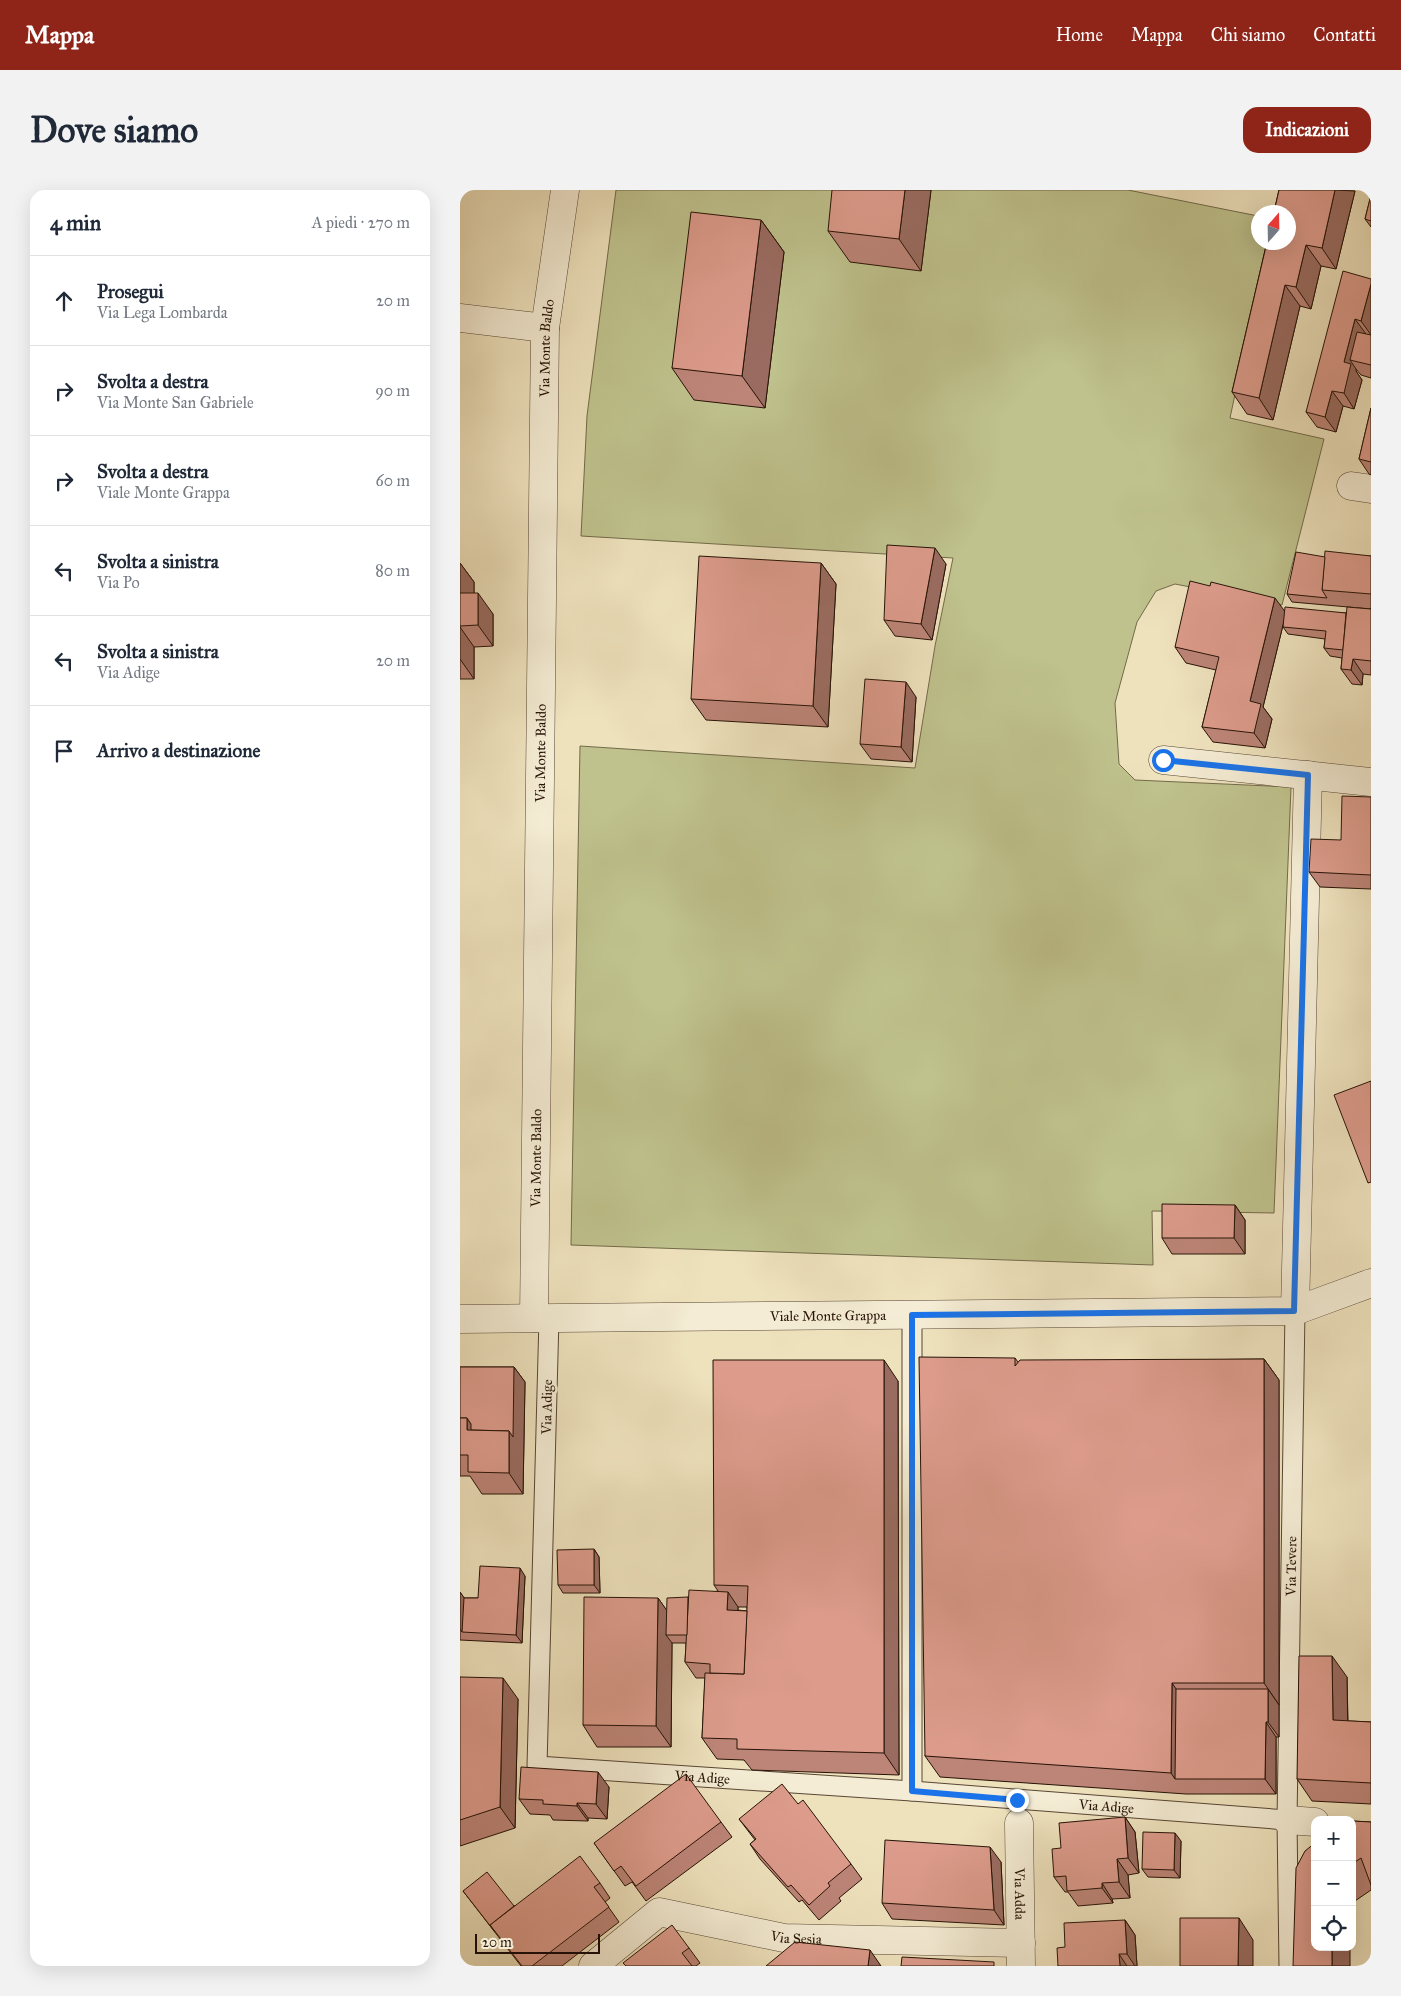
<!DOCTYPE html>
<html lang="it">
<head>
<meta charset="utf-8">
<style>
  :root { --surface:#fff; --page:#f2f2f3; --text:#1f2937; --muted:#747a83; --line:#e0e1e3; --accent:#8f2418 }
  body { margin:0; font-family:"IM FELL Great Primer",serif; background:var(--page); color:var(--text) }
  .controls { position:absolute; right:15px; bottom:15px; display:grid; overflow:hidden; border-radius:10px; box-shadow:0 5px 20px #0002 }
  .controls button { width:45px; height:45px; display:grid; place-items:center; padding:0; border:0; border-bottom:1px solid var(--line); background:var(--surface); color:var(--text); font:25px sans-serif }
  .compass { position:absolute; left:791px; top:15px; width:45px; height:45px; border-radius:50%; background:var(--surface); box-shadow:0 5px 20px #0002; rotate:20deg }
  .scale { position:absolute; left:15px; bottom:12px; width:125px; box-sizing:border-box; padding-left:5px; border:2px solid #261206; border-top:0; font-size:14px; line-height:18px; white-space:nowrap; color:#261206; -webkit-text-stroke:4px #f4ecd4; paint-order:stroke }
  .stop { position:absolute; width:15px; height:15px; margin:-11px; border:4px solid #1a73e8; border-radius:50%; background:#fff }
  .stop.end { background:#1a73e8; border-color:#fff; box-shadow:0 1px 5px #0008 }
  .list { margin:0; padding:0; list-style:none }
  h2 { display:flex; justify-content:space-between; align-items:center; height:65px; margin:0; padding:0 20px; font-size:21px }
  h2 small { font-size:16px; font-weight:400; color:var(--muted) }
  .list li { display:grid; grid-template-columns:32px 1fr auto; gap:15px; align-items:center; box-sizing:border-box; height:90px; padding:0 20px; border-top:1px solid var(--line) }
  .list b { display:block; font-size:19px; white-space:nowrap }
  .list p { margin:0; font-size:16px; white-space:nowrap; color:var(--muted) }
  .list em { font-size:16px; font-style:normal; color:var(--muted) }
  .icon { flex:none; width:28px; height:28px; fill:none; stroke:currentColor; stroke-width:2; stroke-linecap:round; stroke-linejoin:round }
  .map { position:relative; flex:none; width:911px; height:1776px; overflow:hidden; border-radius:15px }
  header { display:flex; align-items:center; gap:30px; box-sizing:border-box; height:70px; padding:0 25px; background:var(--accent); color:#fff }
  header strong { font-size:24px }
  nav { display:flex; gap:28px; margin-inline-start:auto; font-size:18px }
  .intro { display:flex; align-items:center; justify-content:space-between; box-sizing:border-box; height:120px; padding:0 30px }
  h1 { margin:0; font-size:35px }
  .button { padding:12px 22px; border-radius:15px; background:var(--accent); color:#fff; font-size:18px; font-weight:700 }
  main { display:flex; gap:30px; padding:0 30px }
  aside { flex:1; background:var(--surface); border-radius:15px; box-shadow:0 5px 20px #0002 }
  .map>svg:first-child { display:block }
</style>
</head>
<body>
<header>
<strong>Mappa</strong>
<nav><a>Home</a><a>Mappa</a><a>Chi siamo</a><a>Contatti</a></nav>
</header>
<div class="intro"><h1>Dove siamo</h1><a class="button">Indicazioni</a></div>
<main>
<aside>
<h2>4 min<small>A piedi · 270 m</small></h2>
<ul class="list">
<li><svg class="icon" aria-label="ahead" viewBox="0 0 24 24"><path d="M12 20V5M6 11l6-6 6 6"/></svg><div><b>Prosegui</b><p>Via Lega Lombarda</p></div><em>20 m</em></li>
<li><svg class="icon" aria-label="right" viewBox="0 0 24 24"><path d="M7 20v-9h11M14 6l5 5-5 5"/></svg><div><b>Svolta a destra</b><p>Via Monte San Gabriele</p></div><em>90 m</em></li>
<li><svg class="icon" aria-label="right" viewBox="0 0 24 24"><path d="M7 20v-9h11M14 6l5 5-5 5"/></svg><div><b>Svolta a destra</b><p>Viale Monte Grappa</p></div><em>60 m</em></li>
<li><svg class="icon" aria-label="left" viewBox="0 0 24 24"><path d="M17 20v-9H6M10 6l-5 5 5 5"/></svg><div><b>Svolta a sinistra</b><p>Via Po</p></div><em>80 m</em></li>
<li><svg class="icon" aria-label="left" viewBox="0 0 24 24"><path d="M17 20v-9H6M10 6l-5 5 5 5"/></svg><div><b>Svolta a sinistra</b><p>Via Adige</p></div><em>20 m</em></li>
<li><svg class="icon" aria-label="arrive" viewBox="0 0 24 24"><path d="M6 21V4h12l-3 4 3 4H6"/></svg><div><b>Arrivo a destinazione</b></div></li>
</ul>
</aside>
<div class="map">
<svg width="911" height="1776" viewBox="0 0 911 1776">
  <rect width="100%" height="100%" fill="#eee2bd"/>
  <filter id="stains"><feTurbulence type="fractalNoise" baseFrequency=".004" numOctaves="4"/><feColorMatrix values="0 0 0 0 .2 0 0 0 0 .09 0 0 0 0 .02 0 0 0 .5 -.17"/></filter>
  <radialGradient id="worn" r=".72"><stop offset=".6" stop-color="#630" stop-opacity="0"/><stop offset="1" stop-color="#630" stop-opacity=".3"/></radialGradient>
  <!-- green -->
  <path fill="#bfc28d" stroke="#726a4a" d="M156 0H668L798 26V52L807 53 770 228 864 249 822 415 715 394 696 401 677 432 655 513 659 574 675 590 831 597 814 1023 692 1021 693 1075 111 1055 120 556 455 578 475 456 493 368 121 346 127 226Z"/>
  <g fill="none" stroke-linecap="round" stroke-linejoin="round">
    <!-- service casing -->
    <g stroke="#584634" stroke-width="21">
      <g id="service">
        <path id="s1" d="M89 1128 77 1576 452 1601 827 1630"/>
        <path d="M452 1601V1125"/>
        <path id="s2" d="M829 1776 827 1630 835 1121"/>
      </g>
    </g>
    <!-- minor casing -->
    <g stroke="#584634" stroke-width="29">
      <g id="minor">
        <path d="M0 128 85 138"/>
        <path d="M891 296 911 299"/>
        <path d="M703 570 911 592"/>
        <path d="M835 1121 848 585"/>
        <path id="s3" d="M74 1128 85 138 105 0"/>
        <path d="M827 1630 855 1632"/>
        <path id="s4" d="M559 1633 561 1776"/>
        <path id="s5" d="M133 1776 199 1722 324 1748 561 1753"/>
      </g>
    </g>
    <!-- tertiary casing -->
    <g stroke="#584634" stroke-width="29">
      <g id="tertiary">
        <path id="s6" d="M0 1129 835 1121 911 1093"/>
      </g>
    </g>
    <!-- service -->
    <use href="#service" stroke="#f4ecd4" stroke-width="19"/>
    <!-- minor -->
    <use href="#minor" stroke="#f4ecd4" stroke-width="28"/>
    <!-- tertiary -->
    <use href="#tertiary" stroke="#f4ecd4" stroke-width="28"/>
  </g>
  <!-- wall -->
  <g fill="#bd8578" stroke="#261206" fill-rule="evenodd">
    <path d="M471 0 461 81 390 72 368 41Z"/>
    <path d="M819 0 895 1 876 79 861 76 851 119 840 116 813 230 787 224 772 202Z"/>
    <path d="M911 5V37L905 29Z"/>
    <path d="M301 30 324 62 305 218 234 210 212 178Z"/>
    <path d="M911 89V188L901 185 896 179V181L902 190 894 219 883 216 876 242 857 237 846 222Z"/>
    <path d="M911 218V285L909 284 899 269Z"/>
    <path d="M911 366V419L832 412 827 404 865 367Z"/>
    <path d="M0 373 14 392V403L33 424V456L14 457V489H0Z"/>
    <path d="M361 373 376 394 368 537 246 530 231 509Z"/>
    <path d="M486 374 472 450 435 446 424 430Z"/>
    <path d="M911 419V485L903 484 902 495 892 494 881 479 882 468 870 466 864 458 865 449 828 444 823 437V435L803 517 812 529 805 558 753 552 742 537 756 480 726 473 715 457 824 421 886 423Z"/>
    <path d="M456 507 452 572 411 569 400 554Z"/>
    <path d="M911 607V699L860 697 849 682 881 650Z"/>
    <path d="M775 1015 785 1030V1064H712L702 1048Z"/>
    <path d="M555 1168 558 1172 804 1169 819 1190V1547H816V1604H726L480 1587 465 1566Z"/>
    <path d="M0 1177H54L65 1192 63 1304H22L10 1286H0Z"/>
    <path d="M438 1191 439 1585 292 1580 284 1570 257 1569 242 1548 245 1488H236L225 1472 226 1453H212L211 1557H137L123 1535 198 1408 207 1421 228 1407 258 1401 254 1395ZM278 1417H287V1421L278 1420Z"/>
    <path d="M134 1359 139 1367 140 1403H103L98 1395Z"/>
    <path d="M65 1386 62 1453 0 1450V1402L4 1408H18Z"/>
    <path d="M0 1487 58 1509 55 1638 0 1656Z"/>
    <path d="M887 1487 888 1531 911 1532V1614L852 1611 837 1589Z"/>
    <path d="M149 1597 147 1629 128 1628V1631L93 1630 90 1625 70 1624 59 1609Z"/>
    <path d="M338 1614 391 1674 402 1689 379 1708 381 1711 359 1730 342 1710 339 1712 300 1669 290 1654 295 1650 279 1629Z"/>
    <path d="M665 1627 675 1642 679 1683 668 1685 670 1708 652 1709 653 1713 618 1716 608 1702H605L594 1687 601 1658Z"/>
    <path d="M892 1631 911 1632V1700L892 1713Z"/>
    <path d="M261 1632 272 1647 186 1711 172 1692 165 1696 134 1653Z"/>
    <path d="M721 1651 720 1688 688 1687 682 1679Z"/>
    <path d="M541 1672 544 1735 432 1729 422 1713Z"/>
    <path d="M140 1693 150 1708 145 1712 159 1732 102 1776H61L3 1701 54 1716Z"/>
    <path d="M665 1730 675 1745 677 1776H598L605 1757Z"/>
    <path d="M229 1758 240 1773 236 1776H165Z"/>
  </g>
  <!-- shaded-wall -->
  <g fill="#9a6c61" stroke="#261206">
    <path d="M445 0H471L461 81 439 49Z"/>
    <path d="M875 0 895 1 876 79 862 58Z"/>
    <path d="M301 30 324 62 305 218 282 186Z"/>
    <path d="M846 55 861 76 851 119 836 97Z"/>
    <path d="M911 94V145L901 131Z"/>
    <path d="M825 95 840 116 813 230 799 208Z"/>
    <path d="M895 129 906 144 890 170 896 179V181L902 190 894 219 884 203V172Z"/>
    <path d="M872 201 883 216 876 242 865 227Z"/>
    <path d="M475 358 486 374 472 450 461 434Z"/>
    <path d="M0 373 14 392V424L0 405Z"/>
    <path d="M361 373 376 394 368 537 353 516Z"/>
    <path d="M18 403 33 424V456L18 435Z"/>
    <path d="M815 408 826 423 803 517 812 529 805 558 794 543 790 511Z"/>
    <path d="M0 437 14 457V489L0 469Z"/>
    <path d="M893 469 903 484 902 495 891 480Z"/>
    <path d="M446 492 456 507 452 572 441 557Z"/>
    <path d="M775 1015 785 1030V1064L774 1048Z"/>
    <path d="M804 1169 819 1190V1515L804 1493Z"/>
    <path d="M424 1170 438 1191 439 1585 424 1563Z"/>
    <path d="M54 1177 65 1192 63 1304 49 1283V1241Z"/>
    <path d="M7 1228 19 1246 7 1240Z"/>
    <path d="M134 1359 139 1367 140 1403 134 1395Z"/>
    <path d="M60 1378 65 1386 62 1453 56 1445Z"/>
    <path d="M0 1402 10 1416 2 1442 0 1439Z"/>
    <path d="M268 1402 278 1417 277 1435 267 1420Z"/>
    <path d="M198 1408 213 1429 206 1445 212 1453 211 1557 196 1536Z"/>
    <path d="M872 1466 887 1487 888 1552 873 1530Z"/>
    <path d="M43 1488 58 1509 55 1638 40 1617Z"/>
    <path d="M712 1493 727 1515 715 1589 711 1583Z"/>
    <path d="M808 1499 819 1515V1547L808 1532Z"/>
    <path d="M806 1532 816 1547V1604L805 1589Z"/>
    <path d="M138 1582 149 1597 147 1629 136 1614Z"/>
    <path d="M117 1613 128 1628V1631L117 1616Z"/>
    <path d="M665 1627 675 1642 679 1683 668 1668Z"/>
    <path d="M715 1643 721 1651 720 1688 714 1680Z"/>
    <path d="M530 1657 541 1672 544 1735 534 1720Z"/>
    <path d="M657 1669 668 1685 670 1708 659 1692Z"/>
    <path d="M642 1693 652 1709 653 1713 642 1698Z"/>
    <path d="M779 1728 793 1750V1776H778Z"/>
    <path d="M665 1730 675 1745 677 1776H675L667 1764Z"/>
    <rect x="872" y="1757" width="18" height="19"/>
    <path d="M410 1760 421 1776H408Z"/>
    <path d="M659 1764 667 1776H660Z"/>
  </g>
  <!-- building -->
  <g fill="#dc9b8b" stroke="#261206">
    <path d="M372 0H445L439 49 368 41Z"/>
    <path d="M819 0H875L862 58 846 55 836 97 825 95 799 208 772 202 807 52H828V22H814Z"/>
    <path d="M911 5V31L905 29Z"/>
    <path d="M231 22 301 30 282 186 212 178Z"/>
    <path d="M883 81 911 89V94L901 131 895 129 884 172 891 174 884 203 872 201 865 227 846 222Z"/>
    <path d="M897 142 911 145V175L890 170Z"/>
    <path d="M911 218V272L899 269Z"/>
    <path d="M427 355 475 358 461 434 424 430Z"/>
    <path d="M865 361 911 366V404L862 400Z"/>
    <path d="M836 362 865 367 862 400 867 408 827 404Z"/>
    <path d="M239 366 361 373 353 516 231 509Z"/>
    <path d="M730 391 750 396 751 392 815 408 790 511 801 514 794 543 742 537 759 467 715 457Z"/>
    <path d="M0 403H18V435L0 436Z"/>
    <path d="M825 417 886 423 883 460 864 458 866 441 823 437Z"/>
    <path d="M887 417 911 419V471L893 469 891 480 881 479Z"/>
    <path d="M405 489 446 492 441 557 400 554Z"/>
    <path d="M882 606 911 607V685L849 682 851 649 881 650Z"/>
    <path d="M911 891V992L908 993 874 905Z"/>
    <path d="M702 1014 775 1015 774 1048H702Z"/>
    <path d="M459 1167 555 1168V1176L560 1170 804 1169V1493H712L711 1583 465 1566Z"/>
    <path d="M253 1170H424V1563L277 1559V1549L242 1548 245 1483 284 1484 288 1396 254 1395Z"/>
    <path d="M0 1177H54L53 1247 49 1241 11 1240V1234L7 1228H0Z"/>
    <path d="M0 1228H7V1240L49 1241V1283L8 1282V1265H0Z"/>
    <path d="M134 1359V1395H98L97 1360Z"/>
    <path d="M20 1376 60 1378 56 1445 2 1442 4 1408H18Z"/>
    <path d="M229 1400 268 1402 267 1420 287 1421 284 1484 250 1483V1474L225 1472Z"/>
    <path d="M124 1407 198 1408 196 1536 123 1535Z"/>
    <path d="M228 1407 227 1445H206L207 1408Z"/>
    <path d="M839 1466H872L873 1530 911 1532V1593L837 1589Z"/>
    <path d="M0 1487 43 1488 40 1617 0 1630Z"/>
    <path d="M716 1499H808V1532H806L805 1589H715Z"/>
    <path d="M61 1577 138 1582 136 1614 117 1613V1616L83 1614V1610L59 1609Z"/>
    <path d="M226 1584 261 1632 176 1696 161 1676 154 1681 134 1653Z"/>
    <path d="M322 1594 338 1614 343 1610 391 1674 368 1693 370 1696 349 1715 331 1695 328 1697 290 1654 296 1649 279 1629Z"/>
    <path d="M665 1627 668 1668 657 1669 659 1692 642 1693V1698L607 1701 606 1686 594 1687 592 1659 601 1658 599 1633Z"/>
    <path d="M892 1631 911 1632V1695L901 1668 892 1674Z"/>
    <path d="M683 1642 715 1643 714 1680 682 1679Z"/>
    <path d="M425 1650 530 1657 534 1720 422 1713Z"/>
    <path d="M855 1653V1757H872V1776H833L836 1678 845 1661Z"/>
    <path d="M120 1666 140 1693 134 1697 149 1717 72 1776H62L30 1735Z"/>
    <path d="M27 1682 54 1716 30 1735 35 1742 3 1701Z"/>
    <path d="M720 1728H779L778 1776H720Z"/>
    <path d="M665 1730 667 1764H659L660 1776H598L597 1758 605 1757 604 1733Z"/>
    <path d="M212 1735 229 1758 222 1763 232 1776H166L163 1773Z"/>
    <path d="M335 1752 410 1760 408 1776H306Z"/>
    <path d="M442 1767 534 1772V1776H441Z"/>
  </g>
  <g fill="none" stroke-linecap="round" stroke-linejoin="round">
    <!-- route -->
    <path stroke="#1a73e8" stroke-width="6" d="M557 1610 452 1601V1125L834 1121 848 585 703 570"/>
  </g>
  <g text-anchor="middle" dominant-baseline="central" stroke-width="5" stroke-linejoin="round" paint-order="stroke">
    <!-- street labels -->
    <g font-size="14" fill="#261206" stroke="#f4ecd4">
      <text stroke="none"><textPath href="#s3" startOffset="970">Via Monte Baldo</textPath></text>
      <text stroke="none"><textPath href="#s3" startOffset="565">Via Monte Baldo</textPath></text>
      <text stroke="none"><textPath href="#s3" startOffset="160">Via Monte Baldo</textPath></text>
      <text stroke="none"><textPath href="#s6" startOffset="368">Viale Monte Grappa</textPath></text>
      <text transform="translate(87 1217) rotate(-89)">Via Adige</text>
      <text stroke="none"><textPath href="#s2" startOffset="400">Via Tevere</textPath></text>
      <text stroke="none"><textPath href="#s1" startOffset="614">Via Adige</textPath></text>
      <text stroke="none"><textPath href="#s1" startOffset="1019">Via Adige</textPath></text>
      <text stroke="none"><textPath href="#s4" startOffset="71">Via Adda</textPath></text>
      <text stroke="none"><textPath href="#s5" startOffset="225">Via Sesia</textPath></text>
    </g>
  </g>
  <rect width="100%" height="100%" filter="url(#stains)"/>
  <rect width="100%" height="100%" fill="url(#worn)"/>
</svg>
<div class="controls">
<button>+</button>
<button>−</button>
<button><svg class="icon" aria-label="locate" viewBox="0 0 24 24"><circle cx="12" cy="12" r="6"/><path d="M12 2v4M12 18v4M2 12h4M18 12h4"/></svg></button>
</div>
<svg class="compass" viewBox="-18 -18 36 36"><path d="M0-13l5 13h-10z" fill="#e53935"/><path d="M0 13l5-13h-10z" fill="#747a83"/></svg>
<div class="scale">20 m</div>
<div class="stop" style="left:703px;top:570px"></div>
<div class="stop end" style="left:557px;top:1610px"></div>
</div>
</main>
</body>
</html>
